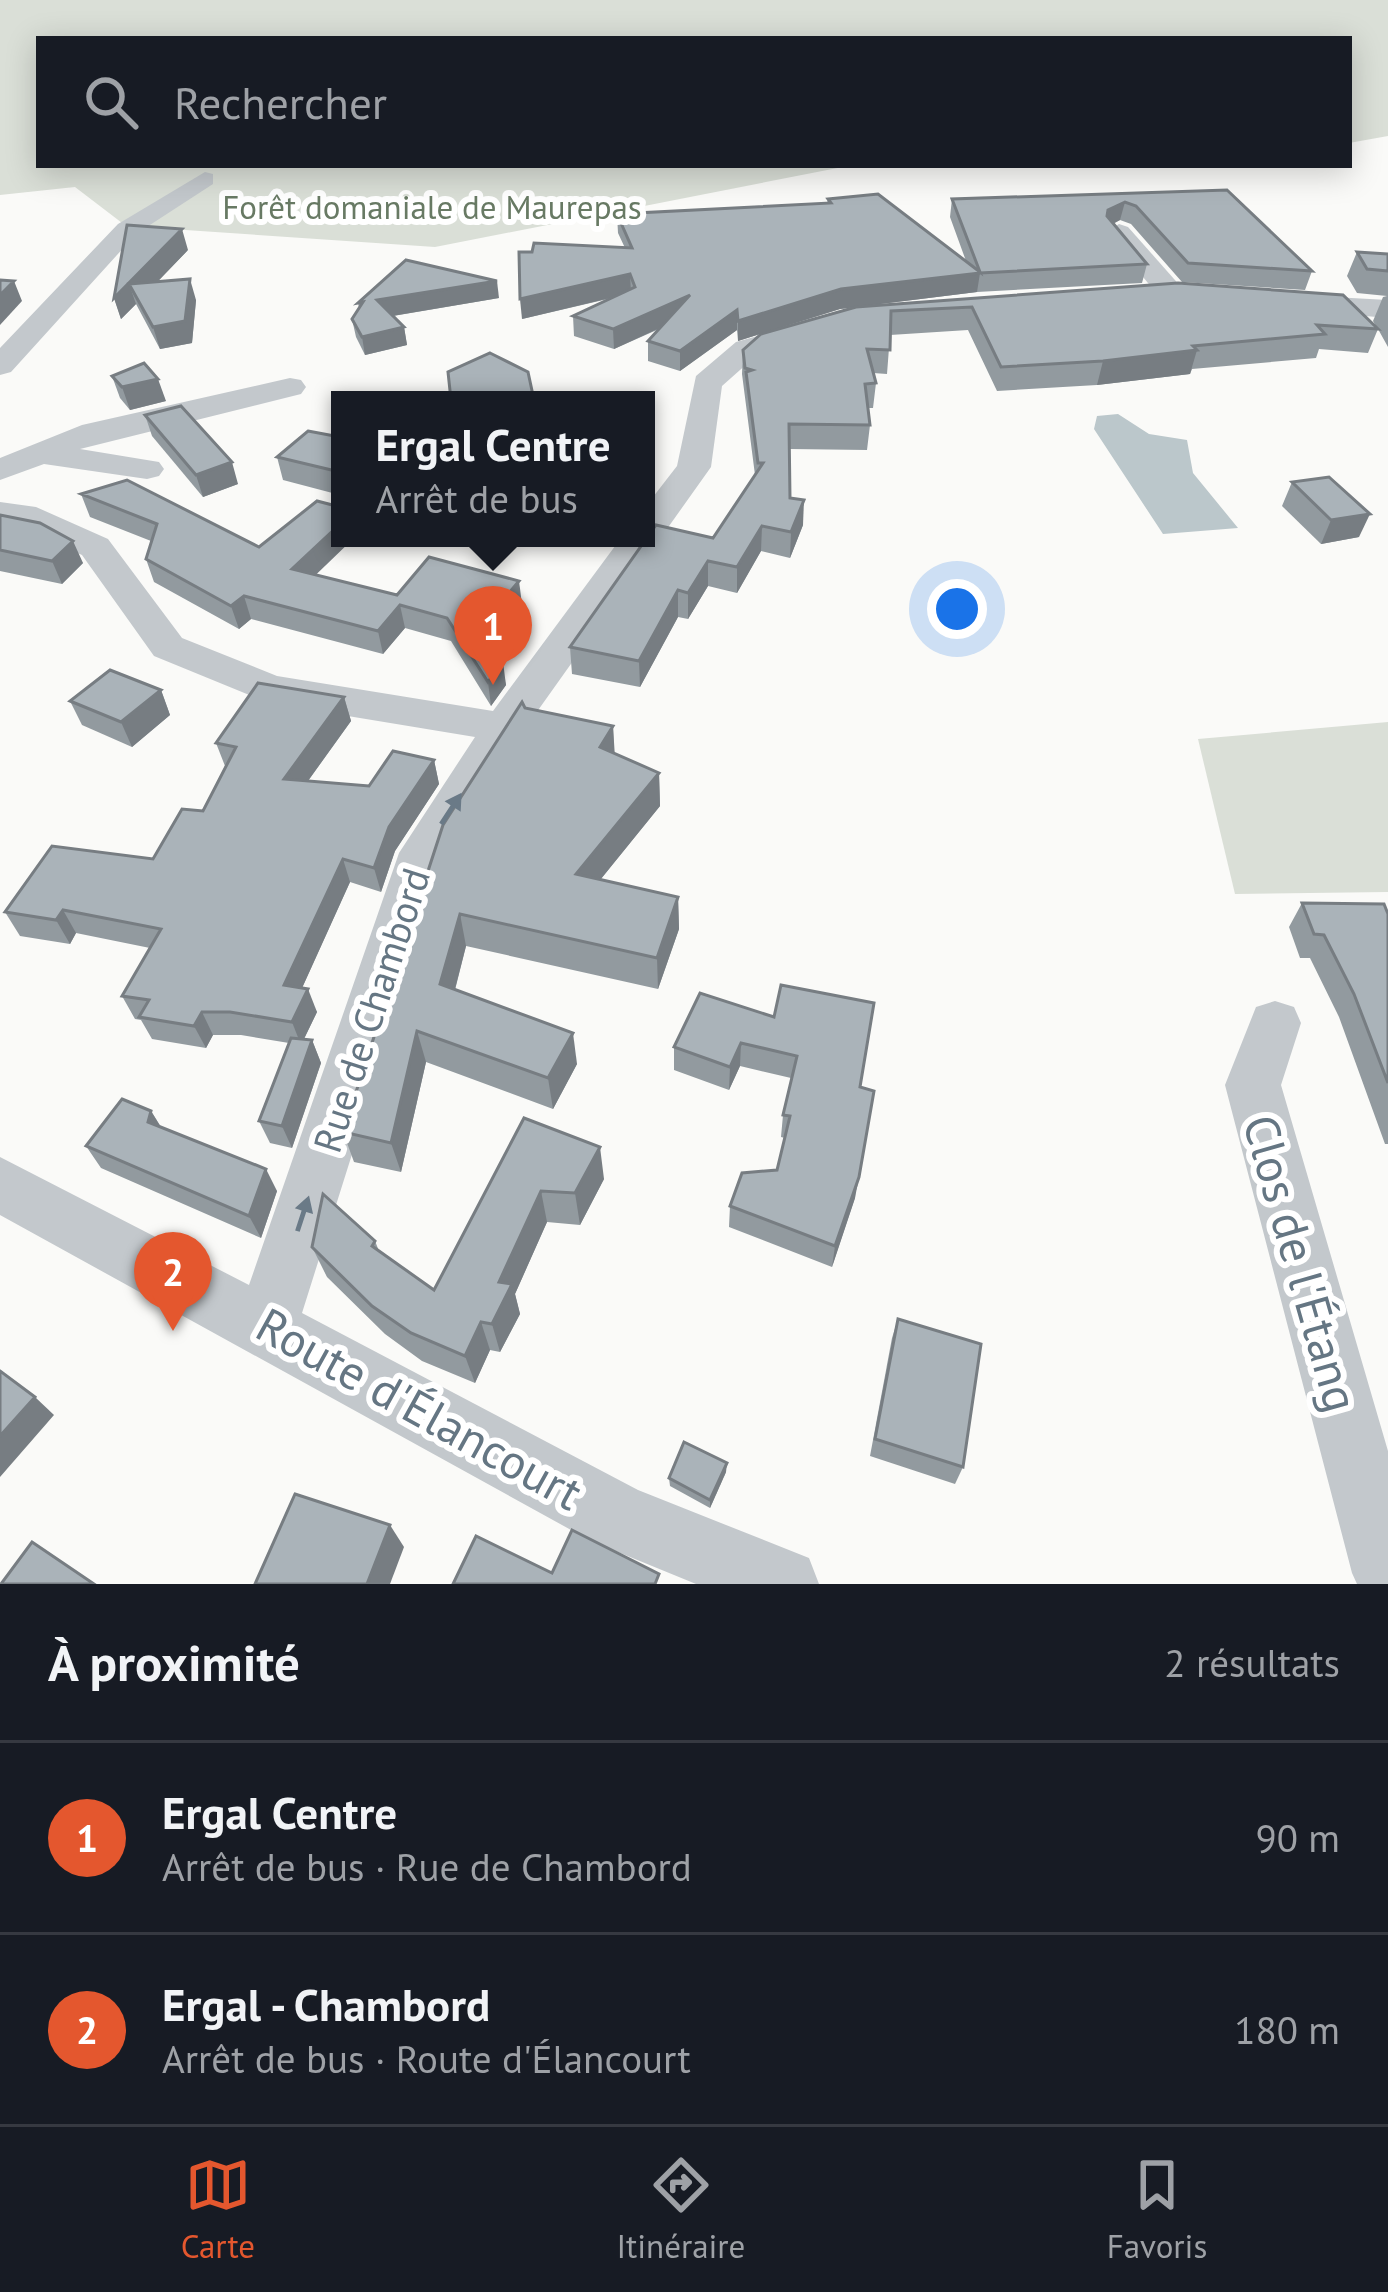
<!DOCTYPE html>
<html lang="fr">
<head>
<meta charset="utf-8">
<style>
  :root { --surface:#171b24; --page:#242831; --text:#f1f3f6; --muted:#9ea1a6; --line:#363941; --accent:#e4572e }
  body { margin:0; font-family:"PT Sans",sans-serif; background:var(--page); color:var(--text) }
  .you { position:absolute; left:957px; top:609px; width:42px; height:42px; margin:-30px; border:9px solid #fff; border-radius:50%; background:#1a73e8; box-shadow:0 0 0 18px #1a73e833 }
  .badge { display:grid; place-items:center; width:78px; height:78px; border-radius:50%; background:var(--accent); color:#fff; font-size:39px; font-weight:700 }
  .pin { position:absolute; translate:-50% -99px; filter:drop-shadow(0 3px 6px #0008) }
  .pin::after { content:''; position:absolute; top:63px; width:42px; height:36px; background:inherit; clip-path:polygon(0 0,100% 0,50% 100%) }
  .popup { position:absolute; left:331px; top:391px; width:324px; height:156px; box-sizing:border-box; display:grid; place-content:center; border-radius:0px; background:var(--surface); filter:drop-shadow(0 3px 9px #0005); font-size:39px; white-space:nowrap; color:var(--muted) }
  .popup b { font-size:45px; color:var(--text) }
  .popup::after { content:''; position:absolute; left:50%; top:100%; margin-left:-24px; border:24px solid transparent; border-top-color:var(--surface) }
  .list { margin:0; padding:0; list-style:none }
  h2 { display:flex; justify-content:space-between; align-items:center; height:156px; margin:0; padding:0 48px; font-size:51px }
  h2 small { font-size:39px; font-weight:400; color:var(--muted) }
  .list li { display:grid; grid-template-columns:78px 1fr auto; gap:36px; align-items:center; box-sizing:border-box; height:192px; padding:0 48px; border-top:3px solid var(--line) }
  .list b { display:block; font-size:45px; white-space:nowrap }
  .list p { margin:0; font-size:39px; white-space:nowrap; color:var(--muted) }
  .list em { font-size:39px; font-style:normal; color:var(--muted) }
  .icon { flex:none; width:66px; height:66px; fill:none; stroke:currentColor; stroke-width:2; stroke-linecap:round; stroke-linejoin:round }
  .map { position:relative; flex:none; width:1388px; height:1584px; overflow:hidden }
  .search { position:absolute; background:var(--surface); box-shadow:0 6px 30px #0003; left:36px; right:36px; top:36px; height:132px; display:flex; align-items:center; gap:30px; box-sizing:border-box; padding:0 42px; border-radius:0px; color:var(--muted); font-size:45px }
  .sheet { height:540px; background:var(--surface) }
  nav { display:flex; justify-content:space-around; align-items:center; box-sizing:border-box; height:168px; border-top:3px solid var(--line); background:var(--surface); font-size:33px; color:var(--muted) }
  nav a { display:grid; justify-items:center; gap:6px }
  nav .on { color:var(--accent) }
  .map>svg:first-child { display:block }
</style>
</head>
<body>
<div class="map">
<svg width="1388" height="1584" viewBox="0 0 1388 1584">
  <rect width="100%" height="100%" fill="#fafaf8"/>
  <!-- green -->
  <g fill="#dadfd7">
    <path d="M0 0H1388V136L1349 143V39H39V165H853L435 247 126 226 75 187 0 195Z"/>
    <path d="M1388 722V892L1235 894 1198 739Z"/>
  </g>
  <!-- water -->
  <path fill="#bbc7cb" d="M1118 414 1149 434 1187 440 1193 473 1238 528 1163 534 1094 429 1097 416Z"/>
  <g fill="none" stroke-linecap="round" stroke-linejoin="round">
    <!-- minor -->
    <g fill="#c3c8cc" fill-rule="evenodd">
      <path d="M205 172 213 174V184L136 234 11 372 0 375V348L118 224Z"/>
      <path d="M1119 224 1128 227 1182 288V300H1162L1110 237 1106 232Z"/>
      <path d="M1296 295 1388 300V318L1286 309V297Z"/>
      <path d="M801 324 811 327 816 333 811 339 758 354 722 386 711 467 519 737 446 856 302 1313 638 1490 809 1558 819 1584H696L591 1541 0 1215V1157L249 1285 399 853 475 737 269 703 154 656 82 555 16 525 0 524V502L36 507 108 539 182 638 277 676 493 711 621 538H646V506L677 466 696 376 736 342Z"/>
      <path d="M290 378 301 380 306 387 301 394 80 449 159 462 164 469 159 476 147 479 44 464 0 480V458L82 425Z"/>
      <path d="M1275 1001 1294 1007 1301 1023 1281 1085 1388 1451V1584H1357L1352 1573 1225 1085 1256 1007Z"/>
    </g>
  </g>
  <!-- wall -->
  <g fill="#929a9f">
    <path d="M1227 190 1312 271 1305 290 1182 282 1131 224 1120 220 1113 224 1147 264 1142 283 977 292 840 309 738 341 737 330 680 371 648 361V341L659 329 614 349 574 336 573 316 612 298 522 319 625 248 618 233 617 214 827 203 828 199 966 261 950 217 952 199Z"/>
    <path d="M188 250 157 282 196 300 192 343 160 349 136 304 121 319 114 298Z"/>
    <path d="M1357 252 1388 254V347L1378 329 1368 353 1319 349 1316 358 1192 369 1190 374 1097 385 997 391 968 330 890 335 887 374 873 373 876 383 873 408H868L870 425 867 450 790 449V498L803 525 790 558 761 551 737 593 708 586 688 619 678 617 640 687 572 674 570 647 713 538 755 475 742 374 743 350 856 307 1178 283 1377 328 1373 321 1383 297 1387 296 1357 293 1347 276Z"/>
    <path d="M499 298 393 316 404 327 407 345 365 355 356 337 352 319 359 308 358 303Z"/>
    <path d="M112 376 166 401 130 410 120 398Z"/>
    <path d="M145 415 238 484 203 497 152 436Z"/>
    <path d="M340 437V495L283 480 277 457Z"/>
    <path d="M1292 482 1359 537 1321 544 1282 506Z"/>
    <path d="M81 494 316 575 397 595 522 604 493 638 506 685 491 706 451 641 405 628 383 654 251 619 239 629 154 582 146 559 151 541 90 517Z"/>
    <path d="M0 515 83 563 62 584 0 571Z"/>
    <path d="M544 538H573L568 544Z"/>
    <path d="M161 690 170 715 132 747 82 725 70 701Z"/>
    <path d="M344 697 351 721 308 781 369 786 434 760 439 784 395 851 381 892 350 882 302 988 317 1012 304 1039 312 1040 321 1063 292 1148 270 1143 259 1121 289 1043 241 1035H213L206 1048 152 1039 141 1020 135 1019 122 996 150 948 76 933 70 944 20 936 5 912 153 859 203 811 225 766 216 743Z"/>
    <path d="M525 708 613 726 614 754 659 773 660 806 600 880 678 897 679 929 658 989 466 946 455 990 577 1064 553 1109 426 1062 401 1172 354 1162 343 1132Z"/>
    <path d="M1302 903 1388 914V1144H1385L1339 1017 1310 958H1300L1289 927Z"/>
    <path d="M700 993 860 1087 855 1198 832 1267 729 1227 730 1206 777 1170 785 1138 781 1137 783 1115 791 1078 740 1066 729 1090 674 1070V1047Z"/>
    <path d="M151 1111 161 1127 277 1191 261 1238 101 1168 86 1146Z"/>
    <path d="M524 1118 604 1179 580 1225 547 1222 515 1294 520 1314 500 1352 490 1350 475 1383 422 1361 385 1334 327 1277 312 1247 375 1241 379 1251 434 1290Z"/>
    <path d="M898 1319 963 1467 955 1484 870 1456 892 1338Z"/>
    <path d="M726 1472 710 1508 670 1486 669 1478Z"/>
  </g>
  <!-- shaded-wall -->
  <g fill="#777d82">
    <path d="M1125 202 1120 220 1104 228 1108 210Z"/>
    <path d="M182 229 188 250 139 301 129 284 136 304 121 319 114 298Z"/>
    <path d="M980 273 977 292 840 309 738 341V321L841 289Z"/>
    <path d="M630 274 631 293 522 319 520 299Z"/>
    <path d="M190 279 196 300 192 343 160 349 153 327Z"/>
    <path d="M14 281 22 301 0 325V295Z"/>
    <path d="M497 281 499 298 380 318 377 300Z"/>
    <path d="M690 295V314L614 349 613 329Z"/>
    <path d="M737 310V330L680 371V351Z"/>
    <path d="M404 327 407 345 365 355 362 337Z"/>
    <path d="M1197 350 1190 374 1097 385 1103 361Z"/>
    <path d="M158 379 166 401 130 410 122 387Z"/>
    <path d="M232 462 238 484 203 497 196 475Z"/>
    <path d="M804 500 803 525 790 558 791 532Z"/>
    <path d="M1370 514 1359 537 1321 544 1331 520Z"/>
    <path d="M340 524V538H354L298 592 292 569Z"/>
    <path d="M762 526 761 551 737 593V567Z"/>
    <path d="M73 541 83 563 62 584 52 561Z"/>
    <path d="M708 561V586L688 619V593Z"/>
    <path d="M519 581 522 604 489 643 486 620Z"/>
    <path d="M678 590V617L640 687 639 661Z"/>
    <path d="M244 596 251 619 239 629 231 606Z"/>
    <path d="M400 605 405 628 383 654 378 631Z"/>
    <path d="M503 662 506 685 491 706 488 682Z"/>
    <path d="M161 690 170 715 132 747 121 722Z"/>
    <path d="M344 697 351 721 292 803 284 779Z"/>
    <path d="M613 726 615 758 600 747Z"/>
    <path d="M434 760 439 784 395 851 381 892 374 868 389 827Z"/>
    <path d="M659 773 660 806 579 906 576 874Z"/>
    <path d="M343 859 350 882 293 1008 284 985Z"/>
    <path d="M678 897 679 929 658 989 657 958Z"/>
    <path d="M63 910 76 933 70 944 56 920Z"/>
    <path d="M460 914 466 946 448 1016 440 984Z"/>
    <path d="M308 989 317 1012 301 1045 292 1022Z"/>
    <path d="M202 1012 213 1035 206 1048 194 1026Z"/>
    <path d="M417 1031 426 1062 401 1172 391 1143Z"/>
    <path d="M573 1033 577 1064 553 1109 548 1078Z"/>
    <path d="M312 1040 321 1063 292 1148 282 1126Z"/>
    <path d="M741 1043 740 1066 729 1090 730 1067Z"/>
    <path d="M151 1111 165 1134 148 1122Z"/>
    <path d="M600 1147 604 1179 580 1225 575 1193Z"/>
    <path d="M266 1169 277 1191 261 1238 249 1216Z"/>
    <path d="M859 1177 855 1198 832 1267 835 1246Z"/>
    <path d="M541 1191 547 1222 515 1294 520 1314 500 1352 492 1324 499 1282Z"/>
    <path d="M481 1322 490 1350 475 1383 465 1356Z"/>
    <path d="M35 1397 54 1415 0 1477V1436Z"/>
    <path d="M727 1463 726 1472 710 1508V1500Z"/>
    <path d="M390 1525 404 1547 390 1584H367Z"/>
  </g>
  <!-- building -->
  <g fill="#aab3b9" stroke="#777d82" stroke-width="3">
    <path d="M1227 190 1312 271 1188 263 1136 206 1125 202 1108 210 1107 216 1147 264 980 273 841 289 738 321 737 310 680 351 648 341 690 295 613 329 573 316 635 287 630 274 520 299 519 252H532L534 243 632 248 617 214 831 203 828 199 878 194 980 272 952 199Z"/>
    <path d="M127 225 182 229 114 298Z"/>
    <path d="M1357 252 1388 254V271L1367 269Z"/>
    <path d="M406 260 497 281 377 300 404 327 362 337 352 319 363 302 358 303Z"/>
    <path d="M190 279 185 321 153 327 129 284Z"/>
    <path d="M0 280 14 281 0 295Z"/>
    <path d="M1178 283 1343 295 1378 329 1317 325 1325 334 1193 346 1197 350 1103 361 1001 367 972 307 891 311 890 350 867 349 876 383 865 384 870 425 789 424 790 498 804 500 791 532 762 526 737 567 708 561 688 593 678 590 639 661 570 647 656 525 713 538 763 463H758L746 372 752 370 745 368 743 350 761 334 856 307Z"/>
    <path d="M490 353 528 372 534 400H451L448 372Z"/>
    <path d="M144 363 158 379 122 387 112 376Z"/>
    <path d="M181 406 232 462 196 475 145 415Z"/>
    <path d="M308 431 340 437V472L277 457Z"/>
    <path d="M1329 477 1370 514 1331 520 1292 482Z"/>
    <path d="M127 480 259 547 317 501 340 507V524L292 569 397 595 429 557 519 581 486 620 503 662 488 682 447 618 400 605 378 631 244 596 231 606 146 559 157 524 81 494Z"/>
    <path d="M0 515 40 523 73 541 52 561 0 550Z"/>
    <path d="M110 670 161 690 121 722 70 701Z"/>
    <path d="M258 683 344 697 284 779 369 786 393 751 434 760 389 827 374 868 343 859 284 985 308 989 292 1022 230 1012H202L194 1026 139 1017 149 1000 122 996 161 929 63 910 56 920 5 912 52 846 153 859 182 809 203 811 236 747 216 743Z"/>
    <path d="M522 702 525 708 613 726 600 747 659 773 576 874 678 897 657 958 460 914 440 984 573 1033 548 1078 417 1031 391 1143 343 1132 443 825Z"/>
    <path d="M1302 903 1384 904 1388 914V1083L1354 994 1324 935 1314 934Z"/>
    <path d="M781 985 874 1003 860 1087 874 1091 859 1177 835 1246 730 1206 742 1173 777 1170 790 1116 783 1115 797 1056 741 1043 730 1067 674 1047 700 993 774 1017Z"/>
    <path d="M291 1038 312 1040 282 1126 259 1121Z"/>
    <path d="M122 1099 151 1111 148 1122 266 1169 249 1216 86 1146Z"/>
    <path d="M524 1118 600 1147 575 1193 541 1191 499 1282 512 1284 492 1324 481 1322 465 1356 411 1333 372 1306 312 1247 323 1194 375 1241 372 1246 434 1290Z"/>
    <path d="M898 1319 981 1344 963 1467 875 1439Z"/>
    <path d="M0 1371 35 1397 0 1436Z"/>
    <path d="M684 1442 727 1463 710 1500 669 1478Z"/>
    <path d="M295 1494 390 1525 367 1584H255Z"/>
    <path d="M572 1530 659 1574 655 1584H453L476 1536 552 1573Z"/>
    <path d="M32 1542 94 1584H1Z"/>
  </g>
  <!-- one-way arrows -->
  <defs><path id="oneway-solid" d="M-6-.8H1V-3.2L6.5 0L1 3.2V.8H-6Z" transform="scale(3)"/></defs>
  <g fill="#6a7a87">
    <use href="#oneway-solid" transform="translate(451 809) rotate(-57)"/>
    <use href="#oneway-solid" transform="translate(303 1214) rotate(-72)"/>
  </g>
  <g text-anchor="middle" dominant-baseline="central" stroke-width="12" stroke-linejoin="round" paint-order="stroke">
    <!-- far-park labels -->
    <g font-size="33" fill="#687a64" stroke="#fff">
      <text x="432" y="206">Forêt domaniale de Maurepas</text>
    </g>
    <!-- street labels -->
    <g font-size="39" fill="#657683" stroke="#fff">
      <text transform="translate(371 1010) rotate(-72)">Rue de Chambord</text>
    </g>
    <!-- near-street labels -->
    <g font-size="48" fill="#657683" stroke="#fff">
      <text transform="translate(1302 1263) rotate(74)">Clos de l'Étang</text>
      <text transform="translate(420 1408) rotate(29)">Route d'Élancourt</text>
    </g>
  </g>
</svg>
<div class="you"></div>
<div class="pin badge" style="left:493px;top:685px">1</div>
<div class="popup"><b>Ergal Centre</b>Arrêt de bus</div>
<div class="pin badge" style="left:173px;top:1331px">2</div>
<div class="search"><svg class="icon" aria-label="search" viewBox="0 0 24 24"><circle cx="10" cy="10" r="6"/><path d="M15 15l6 6"/></svg>Rechercher</div>
</div>
<section class="sheet">
<h2>À proximité<small>2 résultats</small></h2>
<ul class="list">
<li><span class="badge">1</span><div><b>Ergal Centre</b><p>Arrêt de bus · Rue de Chambord</p></div><em>90 m</em></li>
<li><span class="badge">2</span><div><b>Ergal - Chambord</b><p>Arrêt de bus · Route d'Élancourt</p></div><em>180 m</em></li>
</ul>
</section>
<nav>
<a class="on"><svg class="icon" aria-label="map" viewBox="0 0 24 24"><path d="M3 6l6-2 6 2 6-2v14l-6 2-6-2-6 2zM9 4v14M15 6v14"/></svg>Carte</a>
<a><svg class="icon" aria-label="directions" viewBox="0 0 24 24"><path d="M12 3l9 9-9 9-9-9zM9 14v-3h6M13 9l2 2-2 2"/></svg>Itinéraire</a>
<a><svg class="icon" aria-label="saved" viewBox="0 0 24 24"><path d="M7 4h10v16l-5-4-5 4z"/></svg>Favoris</a>
</nav>
</body>
</html>
